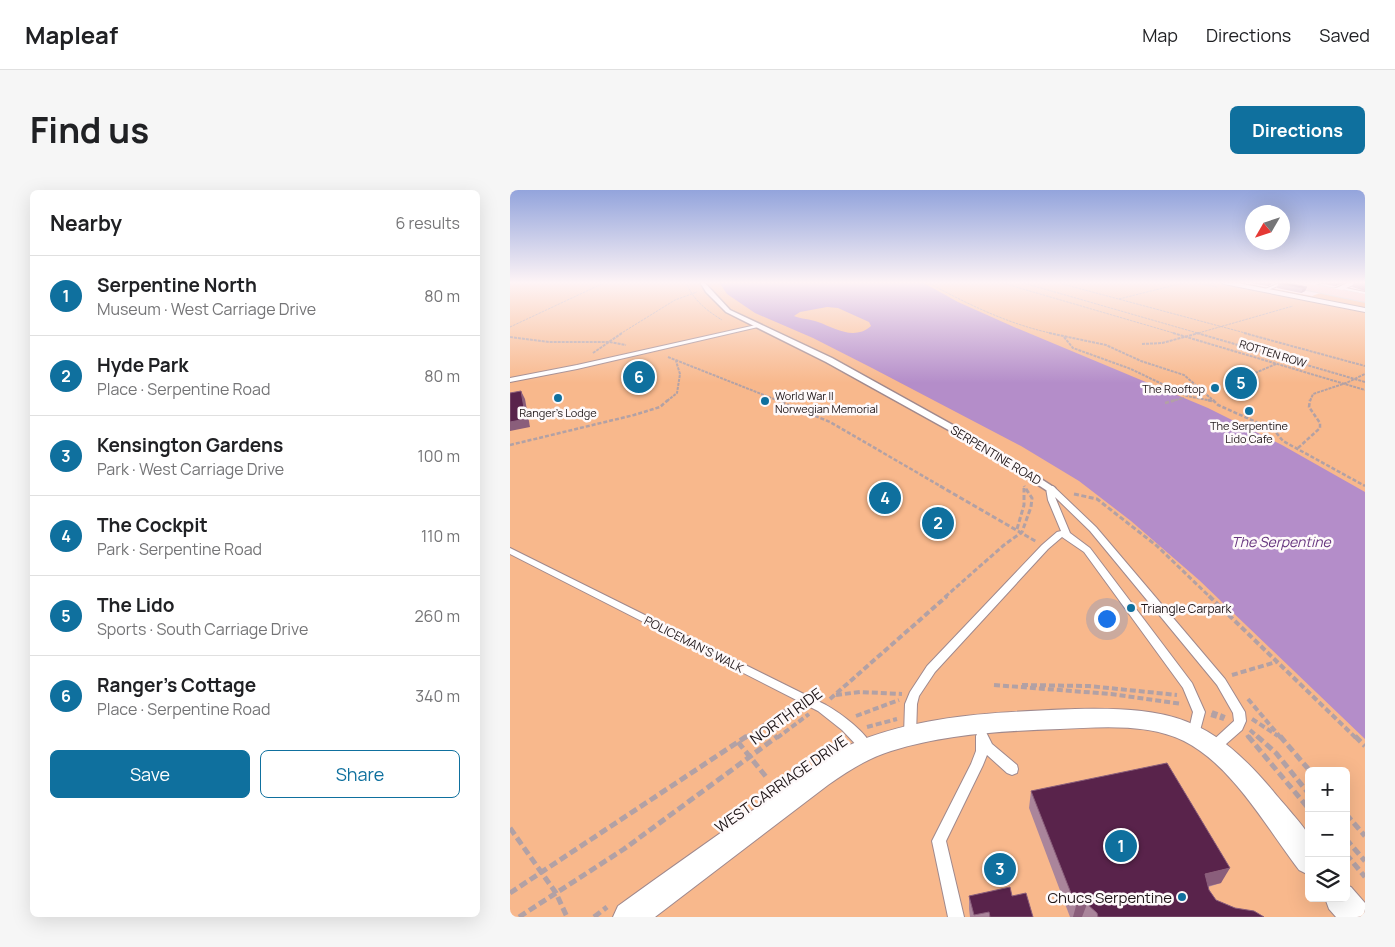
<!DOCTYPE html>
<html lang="en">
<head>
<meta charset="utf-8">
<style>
  :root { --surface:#fff; --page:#f6f6f6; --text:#202124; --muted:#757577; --line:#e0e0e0; --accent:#0f709e }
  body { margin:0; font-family:Manrope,sans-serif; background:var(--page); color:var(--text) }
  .controls { position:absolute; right:15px; bottom:15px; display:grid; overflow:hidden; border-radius:8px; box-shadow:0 5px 20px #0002 }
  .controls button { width:45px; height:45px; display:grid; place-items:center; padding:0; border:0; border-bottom:1px solid var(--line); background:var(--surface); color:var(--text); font:25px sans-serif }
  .compass { position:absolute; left:735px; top:15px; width:45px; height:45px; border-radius:50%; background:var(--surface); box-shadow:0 5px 20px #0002; rotate:231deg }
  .you { position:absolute; left:596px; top:428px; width:18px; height:18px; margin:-12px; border:4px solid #fff; border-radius:50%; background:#1a73e8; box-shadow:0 0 0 8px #1a73e833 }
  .badge { display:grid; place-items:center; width:32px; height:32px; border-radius:50%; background:var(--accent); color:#fff; font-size:16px; font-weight:700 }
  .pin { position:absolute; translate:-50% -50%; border:2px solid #fff; box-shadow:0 1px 5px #0006 }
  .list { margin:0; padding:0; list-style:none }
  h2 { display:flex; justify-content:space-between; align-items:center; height:65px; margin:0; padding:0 20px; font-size:21px }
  h2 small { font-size:16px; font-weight:400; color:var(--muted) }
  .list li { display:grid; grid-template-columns:32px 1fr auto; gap:15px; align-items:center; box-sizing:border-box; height:80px; padding:0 20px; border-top:1px solid var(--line) }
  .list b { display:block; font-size:19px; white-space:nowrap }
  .list p { margin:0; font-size:16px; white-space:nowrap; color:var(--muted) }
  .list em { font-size:16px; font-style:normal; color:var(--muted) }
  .actions { display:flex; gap:10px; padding:15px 20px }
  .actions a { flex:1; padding:11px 0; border:1px solid var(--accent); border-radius:8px; text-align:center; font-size:18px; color:var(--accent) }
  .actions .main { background:var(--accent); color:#fff }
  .icon { flex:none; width:28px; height:28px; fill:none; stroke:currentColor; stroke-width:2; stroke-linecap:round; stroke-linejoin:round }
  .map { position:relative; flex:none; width:855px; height:727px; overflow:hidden; border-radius:8px }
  header { display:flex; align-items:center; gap:30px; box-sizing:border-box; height:70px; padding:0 25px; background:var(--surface); border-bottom:1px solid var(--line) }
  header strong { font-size:24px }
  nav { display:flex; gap:28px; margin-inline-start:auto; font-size:18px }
  .intro { display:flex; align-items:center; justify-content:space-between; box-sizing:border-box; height:120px; padding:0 30px }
  h1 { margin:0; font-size:35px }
  .button { padding:12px 22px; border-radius:8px; background:var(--accent); color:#fff; font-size:18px; font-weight:700 }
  main { display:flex; gap:30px; padding:0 30px }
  aside { flex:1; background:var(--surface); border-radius:8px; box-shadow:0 5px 20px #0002 }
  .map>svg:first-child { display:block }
</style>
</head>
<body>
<header>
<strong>Mapleaf</strong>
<nav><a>Map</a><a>Directions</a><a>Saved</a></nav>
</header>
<div class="intro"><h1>Find us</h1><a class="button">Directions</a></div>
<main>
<aside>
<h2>Nearby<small>6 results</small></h2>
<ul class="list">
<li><span class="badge">1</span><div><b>Serpentine North</b><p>Museum · West Carriage Drive</p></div><em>80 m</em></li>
<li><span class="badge">2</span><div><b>Hyde Park</b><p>Place · Serpentine Road</p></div><em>80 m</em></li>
<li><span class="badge">3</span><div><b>Kensington Gardens</b><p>Park · West Carriage Drive</p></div><em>100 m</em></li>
<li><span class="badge">4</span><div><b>The Cockpit</b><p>Park · Serpentine Road</p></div><em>110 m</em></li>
<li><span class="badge">5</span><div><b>The Lido</b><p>Sports · South Carriage Drive</p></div><em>260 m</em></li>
<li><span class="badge">6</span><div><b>Ranger's Cottage</b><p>Place · Serpentine Road</p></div><em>340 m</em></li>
</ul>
<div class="actions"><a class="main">Save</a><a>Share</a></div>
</aside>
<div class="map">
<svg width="855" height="727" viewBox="0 0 855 727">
  <rect width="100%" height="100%" fill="#fce7eb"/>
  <!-- green -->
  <path fill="#f8b88c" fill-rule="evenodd" d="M0 92H728L802 106 813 102 855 111V727H0ZM799 581H836V708H799Z"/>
  <!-- water -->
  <path fill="#b48dc9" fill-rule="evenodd" d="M209 92H412L448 112 504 137 698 218 772 255 855 302V549L689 390 621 331 569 291 511 256 362 178 303 148 245 123 217 104ZM317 117 328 118 359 132 361 136C344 151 325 138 308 132 300 129 291 129 284 126L290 122Z"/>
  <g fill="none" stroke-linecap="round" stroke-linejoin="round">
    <!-- service casing -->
    <g stroke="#a0898d" stroke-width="2">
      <g id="service">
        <path d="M788 92H793L802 94 800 95Z"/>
        <path d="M767 94 770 95 756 101 753 100Z"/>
        <path d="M831 97 855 102V104L831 99Z"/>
        <path d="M246 135 248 137 67 179 0 192V188L67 175Z"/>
        <path d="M537 296H543L586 337 715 489 735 522 736 531 732 540 708 561 704 562 700 561 698 557 700 553 724 531 723 523 707 495 580 341 545 307 560 343 580 358 682 493 695 522 688 548 684 549 680 548 678 544 683 522 673 498 574 362 552 347 538 359 425 482 409 506 407 514 406 545 404 549 400 550 396 549 394 545 395 514 400 502 417 476 532 355 547 342 551 341 538 310 536 298Z"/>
        <path d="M0 358 316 515C332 524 356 542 364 559L362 563 358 564 354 563 332 540 308 521 0 364Z"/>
        <path d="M472 541 476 542 482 554 507 575 508 579 507 583 502 585 497 583 477 565 473 575 436 651 454 727H438L422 651 461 574 466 561V546L468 542Z"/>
      </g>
    </g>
    <!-- pedestrian casing -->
    <g stroke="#a0898d" stroke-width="3">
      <path id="pedestrian" d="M190 92H194L220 120 322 168 477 254 545 298 544 300H536L471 258 316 172 216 122 196 102Z"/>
    </g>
    <!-- minor casing -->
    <g stroke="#a0898d" stroke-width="2">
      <g id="minor">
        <path d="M711 92H723L855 118V122L714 94Z"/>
        <path d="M803 92H815L793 98 789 96Z"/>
        <path d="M840 92H849L826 103 819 101Z"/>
        <path d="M565 519C660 517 701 527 763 601 770 610 796 638 799 646 801 654 799 675 799 685L789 680C757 638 722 575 674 551 638 533 589 537 550 539 493 541 436 544 381 561 358 568 338 581 318 595L145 727H103L108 716C156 681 205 647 253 613 284 591 313 565 349 551 418 524 492 522 565 519Z"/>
        <path d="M836 695 841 697 855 713V727H826L819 719 815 708H836Z"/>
      </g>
    </g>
    <!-- primary casing -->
    <g stroke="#cecccc" stroke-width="2">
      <path id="primary" d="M767 92H788L855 104V112L773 95Z"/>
    </g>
    <!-- path-far5 -->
    <g stroke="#b2a1a5" stroke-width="1" stroke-dasharray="2.5 1" stroke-linecap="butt">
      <path d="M176 92C183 110 196 120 212 130"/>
      <path d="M417 92C457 114 500 135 545 144"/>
      <path d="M489 92 667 144"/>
      <path d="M510 92 691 144"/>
      <path d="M545 92 739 144"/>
      <path d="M681 92 707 97"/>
      <path d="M693 92 705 94"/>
      <path d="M609 109 677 92"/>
      <path d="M0 137 96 92"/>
      <path d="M110 144 165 110 187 102"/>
      <path d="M685 144 783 116"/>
    </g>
    <!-- path-far4 -->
    <g stroke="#b2a1a5" stroke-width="2" stroke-dasharray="3 1" stroke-linecap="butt">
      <path d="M539 143 596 155 631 171 674 185 704 211"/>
      <path d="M663 143 855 200"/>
      <path d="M687 143 855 192"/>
      <path d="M734 143 855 176"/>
      <path d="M0 147 39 152H99L116 155"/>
      <path d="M554 147 563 158 621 179 677 206 702 211"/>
      <path d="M632 154 652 153 689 143"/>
      <path d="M83 163 112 143"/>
      <path d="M158 167 269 211"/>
      <path d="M745 183 766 174"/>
      <path d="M664 199 676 198"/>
      <path d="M157 211 167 203 170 184 166 171"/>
      <path d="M661 211 674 208"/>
      <path d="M800 211 803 204 836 193 855 184"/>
    </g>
    <!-- path-far3 -->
    <g stroke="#b2a1a5" stroke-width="2.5" stroke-dasharray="4 2" stroke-linecap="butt">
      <path d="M266 210 320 232 432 297"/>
      <path d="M698 210 702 211"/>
      <path d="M703 210 708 215 764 240 773 251 855 296"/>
      <path d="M655 213 666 210"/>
      <path d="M0 255 124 225 150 217 158 210"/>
      <path d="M788 258 810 238V233L799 217 800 210"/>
    </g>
    <!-- path-far2 -->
    <g stroke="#b2a1a5" stroke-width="3" stroke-dasharray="5 2.5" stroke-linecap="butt">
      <path d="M430 296 527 352"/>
      <path d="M564 304 587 309 647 356 700 407"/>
      <path d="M507 339 514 315V298"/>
      <path d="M435 407 494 355 512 342 521 317 522 308 514 296"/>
    </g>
    <!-- path-far1 -->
    <g stroke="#b2a1a5" stroke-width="4" stroke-dasharray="6 3" stroke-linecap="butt">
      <path d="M699 406 846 548"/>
      <path d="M722 485 766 472"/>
      <path d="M484 495 601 504 672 514"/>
      <path d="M512 495 579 496 667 505"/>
      <path d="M326 505 350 502 392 504"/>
      <path d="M320 509 437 406"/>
      <path d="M738 509 771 548"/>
      <path d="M702 522 715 527"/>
      <path d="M701 525 714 529"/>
      <path d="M346 526 389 510"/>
      <path d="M742 529 768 546"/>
      <path d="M357 537 387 529"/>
      <path d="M740 540 749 548"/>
      <path d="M737 545 739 548"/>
      <path d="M235 548 282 516"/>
      <path d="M267 548 299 524"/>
    </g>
    <!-- path -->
    <g stroke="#b2a1a5" stroke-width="5" stroke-dasharray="8 4" stroke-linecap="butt">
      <path d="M738 546 799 619"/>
      <path d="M747 546 766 563 799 604"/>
      <path d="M770 546 800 581"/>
      <path d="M845 546 855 556"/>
      <path d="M228 552 257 588"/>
      <path d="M836 624 855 646"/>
      <path d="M0 638 46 703 57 727"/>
      <path d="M836 649 855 671"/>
      <path d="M836 664 855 687"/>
      <path d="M0 703 237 546"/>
      <path d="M9 727 114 659 268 546"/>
      <path d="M84 727 97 717"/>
    </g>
    <!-- service -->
    <use href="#service" fill="#fff" fill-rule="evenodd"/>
    <!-- pedestrian -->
    <use href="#pedestrian" fill="#fff" fill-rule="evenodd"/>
    <!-- minor -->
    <use href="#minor" fill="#fff" fill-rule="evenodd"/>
    <!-- primary -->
    <use href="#primary" fill="#f8cbc4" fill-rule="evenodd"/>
    <!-- path-bridge -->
    <path stroke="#b2a1a5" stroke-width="2" stroke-dasharray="3 1" stroke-linecap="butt" d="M676 198 693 197"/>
  </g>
  <!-- wall -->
  <g fill="#aa859b">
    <path d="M734 92H765L758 96Z"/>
    <path d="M815 92H836L825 96 814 94Z"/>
    <path d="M844 92H855V101L842 97Z"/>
    <path d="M768 94 797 97 795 101 791 103 767 98Z"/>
    <path d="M521 601 711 693 698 697 699 700 706 710 725 718 754 727H560L519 618Z"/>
    <path d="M459 706H502L523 727H460L459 719Z"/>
  </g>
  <!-- shaded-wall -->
  <g fill="#8a5e7b">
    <path d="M759 92H765L758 96Z"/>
    <path d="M827 92H836L825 96Z"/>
    <path d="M797 97 795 101 791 103 793 98Z"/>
    <path d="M11 201 15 209 20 237 0 241V232Z"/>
    <path d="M720 678 711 693 686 699 695 684Z"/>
    <path d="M577 714 572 727H563L566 716Z"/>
  </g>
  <!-- building -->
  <g fill="#59234b" stroke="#8a5e7b">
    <path d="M772 92H774L797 97 793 98 768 94Z"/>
    <path d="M11 201 16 229 0 232V203Z"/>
    <path d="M657 573 720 678 695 684 699 700 706 710 725 718 744 721 754 727H588L587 723 577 714 566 716 521 601Z"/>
    <path d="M500 697 502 706 516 703 523 727H480L479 722 464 725 459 706Z"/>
  </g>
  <!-- sky -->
  <linearGradient id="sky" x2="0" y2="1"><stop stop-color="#93a4dc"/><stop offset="0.48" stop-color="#fef4f6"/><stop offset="1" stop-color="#fef4f6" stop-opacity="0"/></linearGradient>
  <rect width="855" height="193" fill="url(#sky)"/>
  <!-- markers -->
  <g fill="#0f709e" stroke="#fef9fa" stroke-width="2">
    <circle cx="705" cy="198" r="5"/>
    <circle cx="48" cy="208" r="5"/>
    <circle cx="255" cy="211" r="5"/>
    <circle cx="739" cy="221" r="5"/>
    <circle cx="621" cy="418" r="5"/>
    <circle cx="672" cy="707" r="5"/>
  </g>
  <g text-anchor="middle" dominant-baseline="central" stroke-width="5" stroke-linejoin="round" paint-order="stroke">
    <!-- far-street labels -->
    <g font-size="11" fill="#1f1618" stroke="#fef9fa">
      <text transform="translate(763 163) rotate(17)">ROTTEN ROW</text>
    </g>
    <!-- far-poi labels -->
    <g font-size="11" fill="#1f1618" stroke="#fef9fa">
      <text x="695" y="198" text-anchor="end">The Rooftop</text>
      <text x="265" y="205" text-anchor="start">World War II<tspan x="265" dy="13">Norwegian Memorial</tspan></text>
      <text x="48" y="222">Ranger's Lodge</text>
      <text x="739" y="235">The Serpentine<tspan x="739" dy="13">Lido Cafe</tspan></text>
    </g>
    <!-- street labels -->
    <g font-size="12" fill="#1f1618" stroke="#fef9fa">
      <text transform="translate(486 265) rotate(31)">SERPENTINE ROAD</text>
      <text transform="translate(184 454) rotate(27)">POLICEMAN'S WALK</text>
    </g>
    <!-- poi labels -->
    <g font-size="12" fill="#1f1618" stroke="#fef9fa" text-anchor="start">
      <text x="631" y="418">Triangle Carpark</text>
    </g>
    <!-- water labels -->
    <g font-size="14" font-style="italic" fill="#66357e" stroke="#fef9fa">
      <text x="771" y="351">The Serpentine</text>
    </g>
    <!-- near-street labels -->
    <g font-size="15" fill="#1f1618" stroke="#fef9fa">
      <text transform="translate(276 526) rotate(-36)">NORTH RIDE</text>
      <text transform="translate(271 594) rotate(-35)">WEST CARRIAGE DRIVE</text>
    </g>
    <!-- near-poi labels -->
    <g font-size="15" fill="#1f1618" stroke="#fef9fa" text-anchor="end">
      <text x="662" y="707">Chucs Serpentine</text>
    </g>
  </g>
</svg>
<div class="controls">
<button>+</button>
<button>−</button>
<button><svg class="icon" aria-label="layers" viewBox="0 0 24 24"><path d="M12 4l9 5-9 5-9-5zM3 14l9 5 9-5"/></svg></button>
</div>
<svg class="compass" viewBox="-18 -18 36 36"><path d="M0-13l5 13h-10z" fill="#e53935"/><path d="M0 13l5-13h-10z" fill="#757577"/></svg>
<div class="you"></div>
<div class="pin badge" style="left:611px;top:656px">1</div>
<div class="pin badge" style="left:428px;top:333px">2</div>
<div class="pin badge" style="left:490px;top:679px">3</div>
<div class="pin badge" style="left:375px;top:308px">4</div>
<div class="pin badge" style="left:731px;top:193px">5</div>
<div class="pin badge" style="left:129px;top:187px">6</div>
</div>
</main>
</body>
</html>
